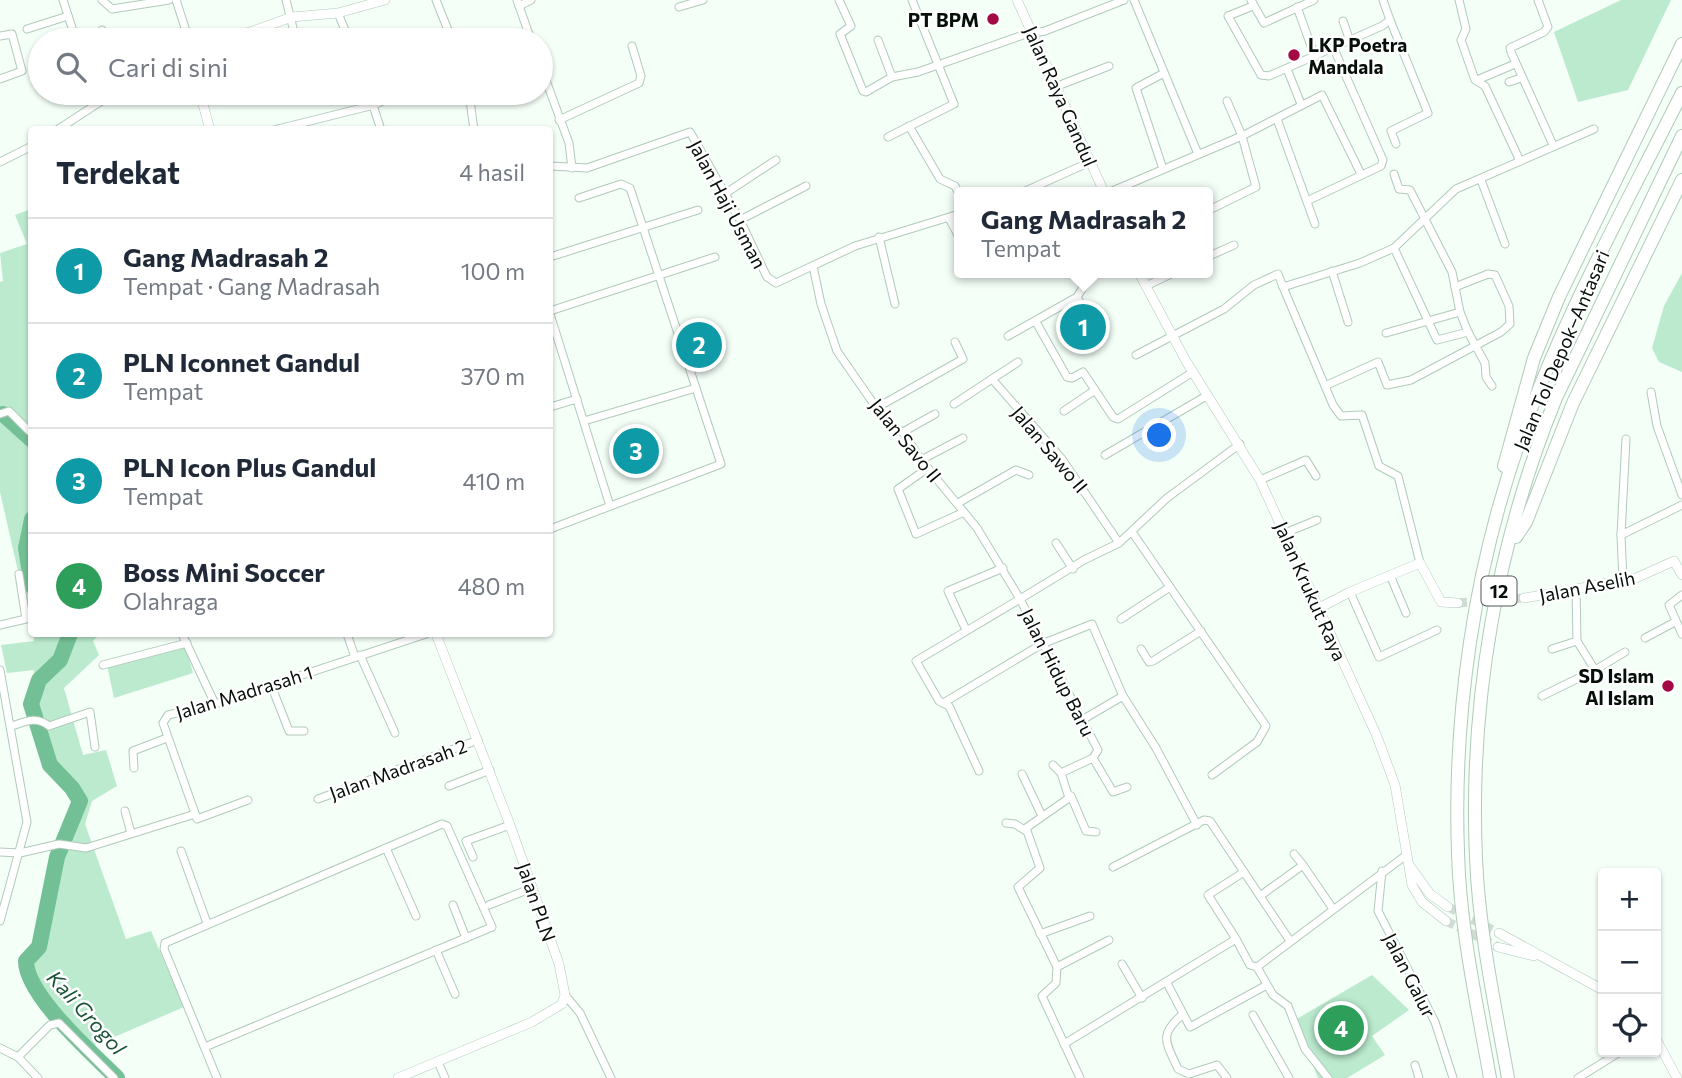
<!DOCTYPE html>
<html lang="id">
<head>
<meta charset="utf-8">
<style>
  :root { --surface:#fff; --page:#f6f6f7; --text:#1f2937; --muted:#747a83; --line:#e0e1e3; --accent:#ea580c }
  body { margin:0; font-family:Commissioner,sans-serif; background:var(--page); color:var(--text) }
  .controls { position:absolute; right:21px; bottom:21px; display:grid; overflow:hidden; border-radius:7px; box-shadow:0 2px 5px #0004 }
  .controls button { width:63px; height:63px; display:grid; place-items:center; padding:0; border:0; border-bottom:2px solid var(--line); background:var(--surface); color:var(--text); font:35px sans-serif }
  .you { position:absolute; left:1160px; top:436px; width:24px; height:24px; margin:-18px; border:5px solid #fff; border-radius:50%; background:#1a73e8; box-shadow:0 0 0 10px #1a73e833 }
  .badge { display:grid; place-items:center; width:46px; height:46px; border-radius:50%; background:var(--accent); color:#fff; font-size:23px; font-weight:700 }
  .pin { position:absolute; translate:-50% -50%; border:4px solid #fff; box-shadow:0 2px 7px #0006 }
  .popup { position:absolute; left:954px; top:187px; width:259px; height:91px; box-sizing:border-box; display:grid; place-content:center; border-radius:7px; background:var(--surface); filter:drop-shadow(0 2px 5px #0005); font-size:23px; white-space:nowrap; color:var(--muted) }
  .popup b { font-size:26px; color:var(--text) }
  .popup::after { content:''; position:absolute; left:50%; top:100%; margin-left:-14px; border:14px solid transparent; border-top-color:var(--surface) }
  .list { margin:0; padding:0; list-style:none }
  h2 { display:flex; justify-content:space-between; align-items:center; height:91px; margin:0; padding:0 28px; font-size:30px }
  h2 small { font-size:23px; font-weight:400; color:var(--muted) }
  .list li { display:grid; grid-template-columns:46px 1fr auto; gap:21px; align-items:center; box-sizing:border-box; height:105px; padding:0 28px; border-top:2px solid var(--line) }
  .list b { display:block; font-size:26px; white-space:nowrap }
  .list p { margin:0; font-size:23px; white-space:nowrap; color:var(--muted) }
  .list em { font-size:23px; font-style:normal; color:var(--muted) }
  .icon { flex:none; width:38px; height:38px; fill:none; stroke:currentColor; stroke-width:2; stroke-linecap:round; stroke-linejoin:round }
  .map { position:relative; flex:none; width:1682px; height:1078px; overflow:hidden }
  .search { position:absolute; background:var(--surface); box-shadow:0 2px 5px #0004; left:28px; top:28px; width:525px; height:77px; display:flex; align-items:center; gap:18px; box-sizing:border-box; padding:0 24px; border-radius:38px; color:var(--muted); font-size:26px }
  .panel { position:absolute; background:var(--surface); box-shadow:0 2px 5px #0004; left:28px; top:126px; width:525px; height:511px; border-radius:7px }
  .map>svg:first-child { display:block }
</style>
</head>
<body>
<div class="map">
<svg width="1682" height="1078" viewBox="0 0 1682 1078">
  <rect width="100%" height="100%" fill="#f4fff8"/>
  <!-- green -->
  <g fill="#bbeace">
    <path d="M1621 0H1671L1628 90 1578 102 1554 32Z"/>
    <path d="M31 209V628L0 492V282L3 281 0 253 27 244 15 215Z"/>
    <path d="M1682 273V372L1659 362 1652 348 1664 306Z"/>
    <path d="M33 634H100L93 641 99 655 64 688 83 755 106 750 117 786 92 801 85 824 126 939 151 931 184 1007 91 1047 24 967 40 945 76 798 59 781 31 694 34 670 7 673 1 645 34 641Z"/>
    <path d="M184 641 193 673 114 698 107 665Z"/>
    <path d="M1372 975 1409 1010 1372 1036 1385 1055 1347 1078H1318L1295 1020Z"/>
  </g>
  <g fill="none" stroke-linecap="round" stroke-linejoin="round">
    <!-- river -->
    <g stroke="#74c096" stroke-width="16">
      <path d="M3 414 32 440"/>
      <path d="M32 519 26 548 32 586"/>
      <path d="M70 634 60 660 39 680 31 704 50 765 72 788 80 801 57 857 39 947 26 961C26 995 92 1053 117 1078"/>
    </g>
    <!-- tertiary-tunnel -->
    <g stroke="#d0dbd4" stroke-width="9" stroke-dasharray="9 4.5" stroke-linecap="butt">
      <path d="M1458 603 1524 598"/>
      <path d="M1448 907 1499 933"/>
      <path d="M1446 921 1498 947"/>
    </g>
    <!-- minor casing -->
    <g stroke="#b0caba" stroke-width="9">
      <g id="minor">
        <path d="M63 0 76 40"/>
        <path d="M102 0 112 9 169 0"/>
        <path d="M176 0 189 40"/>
        <path d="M286 0 296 40"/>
        <path d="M436 0 452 40"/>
        <path d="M517 0 531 40"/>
        <path d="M839 0 851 26 840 34 863 91 866 92 892 77 918 72 1023 35 1045 31 1124 0"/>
        <path d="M1134 0 1198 154"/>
        <path d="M1251 0 1264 23 1314 0"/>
        <path d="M1459 0 1466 29 1461 40 1475 80 1485 86 1520 161"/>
        <path d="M1538 0 1548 27 1544 32 1510 48 1511 52 1553 145"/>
        <path d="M519 6 531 0"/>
        <path d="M1253 6 1228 16 1261 75 1269 76 1382 26 1390 20 1383 0"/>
        <path d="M679 7 703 0"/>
        <path d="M1297 7 1315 57"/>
        <path d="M338 13 349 40"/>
        <path d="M1390 20 1428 113 1391 131 1396 144"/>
        <path d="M1343 21 1350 41"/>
        <path d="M27 29 68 16"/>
        <path d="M102 30 106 40"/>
        <path d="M0 36 12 34 22 71 0 79"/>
        <path d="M878 40 892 77"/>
        <path d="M541 67 569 143 572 168"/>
        <path d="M1287 69 1301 104"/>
        <path d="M1477 80 1515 64"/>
        <path d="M1509 82 1521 78"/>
        <path d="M1055 87 1109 66"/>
        <path d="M369 93 381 130"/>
        <path d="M469 93 474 130"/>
        <path d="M1277 119 1315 224"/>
        <path d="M559 120 639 83 641 76 632 46"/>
        <path d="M909 126 940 179 955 186 959 194"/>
        <path d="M57 130 103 100 123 93"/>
        <path d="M274 130 374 105 399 93"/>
        <path d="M888 137 954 104 912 0"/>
        <path d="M0 162 32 146"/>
        <path d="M550 166 587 168 690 132 740 220 767 277 776 283 855 246 959 214"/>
        <path d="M1163 169 1136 88 1164 73"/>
        <path d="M1394 174 1399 189 1410 190 1452 272 1460 312 1468 332 1437 340 1394 248"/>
        <path d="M1481 180 1505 244"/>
        <path d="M1023 192 1090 162"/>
        <path d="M1110 192 1242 136 1322 95 1361 174"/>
        <path d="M726 193 776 160"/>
        <path d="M1307 201 1381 166 1383 160 1334 49"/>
        <path d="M1207 211 1256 187 1242 136 1227 101"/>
        <path d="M949 218 959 237"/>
        <path d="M740 220 806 186"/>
        <path d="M879 237 895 304"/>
        <path d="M550 257 698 210"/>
        <path d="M1207 257 1234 245"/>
        <path d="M813 266 821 304 837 351 889 426 903 432 921 460 977 528 1020 599 916 661 939 701 949 706 979 771"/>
        <path d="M1332 271 1348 322"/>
        <path d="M1146 286 1173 273"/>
        <path d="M1283 287 1333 405 1341 416 1362 415 1379 466 1398 476 1420 563"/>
        <path d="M1077 297 1099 337"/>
        <path d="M550 311 715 257"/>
        <path d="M550 314 610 506"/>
        <path d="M1036 322 1067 377 1072 378 1083 372 1113 417 1118 419 1193 372"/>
        <path d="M1468 332 1485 363 1486 377 1492 386"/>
        <path d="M1386 333 1460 312"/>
        <path d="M1008 336 1077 297 1092 273"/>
        <path d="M1136 355 1224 309 1254 285 1278 274 1283 287 1360 263 1394 248 1456 189 1594 129"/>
        <path d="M992 379 1018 362"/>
        <path d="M1327 385 1378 362 1387 385 1411 380 1501 332 1510 324 1509 306 1495 275 1488 274 1455 287"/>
        <path d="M1651 392 1657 426 1682 495"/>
        <path d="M954 404 992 379 1062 459 1119 543"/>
        <path d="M550 407 577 399"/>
        <path d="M878 407 963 359 955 342"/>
        <path d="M1064 411 1095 390"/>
        <path d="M0 414 9 411 29 431"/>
        <path d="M584 421 696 388"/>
        <path d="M903 432 935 414"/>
        <path d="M1105 455 1208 395"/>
        <path d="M921 460 963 438"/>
        <path d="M928 468 898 489 916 534 964 512"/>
        <path d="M1260 480 1306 460 1316 476"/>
        <path d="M958 503 1016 470 1029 475"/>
        <path d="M550 529 721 464 630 188 621 184 579 198"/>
        <path d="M1132 532 1266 726 1257 742 1212 775"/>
        <path d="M1285 533 1317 520"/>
        <path d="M1621 535 1682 505"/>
        <path d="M1056 543 1073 569"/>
        <path d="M1390 575 1406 613"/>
        <path d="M1623 581 1621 535 1626 439"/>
        <path d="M1350 592 1379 657 1437 630"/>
        <path d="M1682 595 1669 605 1682 634"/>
        <path d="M1121 619 1170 587"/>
        <path d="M0 625 26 619 19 574"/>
        <path d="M966 630 948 591 1003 568"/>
        <path d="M182 634 215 704"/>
        <path d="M347 634 355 657"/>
        <path d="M1645 638 1675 622"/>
        <path d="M1577 641 1595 670 1625 652"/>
        <path d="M1141 649 1149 662 1153 661 1201 631"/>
        <path d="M1552 649 1577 641 1576 589 1573 590"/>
        <path d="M360 655 395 733"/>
        <path d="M103 665 187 643"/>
        <path d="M0 670 27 822 0 921"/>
        <path d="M271 685 289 731H304"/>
        <path d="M1542 696 1595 670"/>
        <path d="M945 702 1042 644 1092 624 1123 696 1156 748 1197 825"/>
        <path d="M1082 720 1123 696"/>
        <path d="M12 726C26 721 37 716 49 726L90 712 95 747"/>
        <path d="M1093 758 1113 792 1127 787"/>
        <path d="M1053 765 1061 773"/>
        <path d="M134 768 133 751 167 738"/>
        <path d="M1022 774 1042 816"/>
        <path d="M449 786 490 770"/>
        <path d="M1071 796 1086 831 1096 832"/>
        <path d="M318 799 478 740"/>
        <path d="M248 800 197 819 163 723 168 715 215 704 426 634"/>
        <path d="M125 811 131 833"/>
        <path d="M1006 823 1015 824 1026 831"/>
        <path d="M386 848 416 916"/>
        <path d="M181 851 207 923"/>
        <path d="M0 852 20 853 59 844 86 848 195 814"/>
        <path d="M1294 854 1303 865"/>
        <path d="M473 857 466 841 510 825"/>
        <path d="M1113 867 1204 820 1210 821 1290 941"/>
        <path d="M1382 871 1378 911 1435 1022 1453 1078"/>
        <path d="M1260 896 1303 865 1333 909"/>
        <path d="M453 905 466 938"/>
        <path d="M489 905 532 888"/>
        <path d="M1040 934 1090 916"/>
        <path d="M1236 939 1208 895 1244 872"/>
        <path d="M436 950 455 994"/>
        <path d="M1122 964 1142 998"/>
        <path d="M1057 967 1109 940"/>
        <path d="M1257 967 1273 995 1288 1006 1305 1049 1328 1078"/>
        <path d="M1167 983 1190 1027 1265 986"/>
        <path d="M565 995 580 1013 611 1078"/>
        <path d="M1183 1014C1158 1035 1166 1042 1178 1069L1189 1074 1217 1065 1227 1078"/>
        <path d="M1253 1015 1289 1078"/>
        <path d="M1064 1044 1236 939 1250 965 1257 967 1405 856"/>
        <path d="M205 1047 492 927 447 826 442 824 165 943 164 949 217 1078"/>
        <path d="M0 1048 18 1057 38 1078"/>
        <path d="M18 1057 50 1025 59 1023 114 1078"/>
        <path d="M438 1062 445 1078"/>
        <path d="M1415 1065 1419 1078"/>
        <path d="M1080 1078 1042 996 1056 983 1057 967 1018 887 1040 868 1026 828 1069 798 1061 773 1093 758 1098 750 1020 599 1084 560 1119 543 1167 498 1240 444"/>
        <path d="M1578 1078 1620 1052"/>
      </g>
    </g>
    <!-- tertiary casing -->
    <g stroke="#b0caba" stroke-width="10">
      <g id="tertiary">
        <path d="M1017 0 1104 192"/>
        <path d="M227 40 292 17 338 13 385 0"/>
        <path d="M200 93 210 130"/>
        <path d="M1139 273 1186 361 1260 480 1376 734 1395 785 1412 885 1422 902 1446 921"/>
        <path d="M1576 589 1636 578 1674 561 1682 575"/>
        <path d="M1524 598 1573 590"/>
        <path d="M1319 608 1350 592 1420 563 1441 602 1458 603"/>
        <path d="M1409 865 1430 894 1448 907"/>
        <path d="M1499 933 1603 990"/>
        <path d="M1498 947 1534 956"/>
        <path d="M1656 1039 1677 1078"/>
        <path d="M398 1078 532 1022 562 1004 565 995 559 964 510 825 436 634"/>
      </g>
    </g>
    <!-- motorway casing -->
    <g stroke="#b0caba" stroke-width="14">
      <g id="motorway">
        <path d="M1504 466 1534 358 1559 297 1682 44"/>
        <path d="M1516 537 1526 522 1573 403 1682 180"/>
        <path d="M1490 1078C1477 1004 1460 929 1458 853 1453 714 1474 569 1521 437 1562 318 1626 205 1682 93"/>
        <path d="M1508 1078C1495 1005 1479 932 1476 858 1469 703 1497 542 1556 398L1682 136"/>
      </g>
    </g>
    <!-- minor -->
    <use href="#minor" stroke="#fff" stroke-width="7"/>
    <!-- tertiary -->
    <use href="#tertiary" stroke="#fff" stroke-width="9"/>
    <!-- motorway -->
    <use href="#motorway" stroke="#fff" stroke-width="12"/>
  </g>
  <!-- markers -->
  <g fill="#a30a43" stroke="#fff" stroke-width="2.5">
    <circle cx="993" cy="19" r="7"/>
    <circle cx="1294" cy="55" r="7"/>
    <circle cx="1668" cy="686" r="7"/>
  </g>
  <g text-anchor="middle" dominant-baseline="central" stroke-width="5" stroke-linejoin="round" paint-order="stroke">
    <!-- shield labels -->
    <rect fill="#fff" stroke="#515754" stroke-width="2" x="1481.5" y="576.5" width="35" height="29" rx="5"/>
    <g font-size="18" font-weight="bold" fill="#070f0a">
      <text x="1499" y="591">12</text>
    </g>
    <!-- poi labels -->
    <g font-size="19" font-weight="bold" fill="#070f0a" stroke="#fff" text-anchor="end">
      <text x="979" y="19">PT BPM</text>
      <text x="1308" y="44" text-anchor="start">LKP Poetra<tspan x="1308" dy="22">Mandala</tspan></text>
      <text x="1654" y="675">SD Islam<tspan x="1654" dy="22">Al Islam</tspan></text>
    </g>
    <!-- street labels -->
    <g font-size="19" fill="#070f0a" stroke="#fff">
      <text transform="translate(1061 96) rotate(66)">Jalan Raya Gandul</text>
      <text transform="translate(728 204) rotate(62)">Jalan Haji Usman</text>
      <text transform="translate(1561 350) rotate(-67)">Jalan Tol Depok–Antasari</text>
      <text transform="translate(906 440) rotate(51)">Jalan Savo II</text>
      <text transform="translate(1050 449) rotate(50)">Jalan Sawo II</text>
      <text transform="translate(1587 586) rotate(-11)">Jalan Aselih</text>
      <text transform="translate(1311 591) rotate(66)">Jalan Krukut Raya</text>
      <text transform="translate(1058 672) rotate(63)">Jalan Hidup Baru</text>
      <text transform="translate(244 692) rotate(-17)">Jalan Madrasah 1</text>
      <text transform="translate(398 769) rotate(-20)">Jalan Madrasah 2</text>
      <text transform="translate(537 902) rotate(71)">Jalan PLN</text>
      <text transform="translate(1410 975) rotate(63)">Jalan Galur</text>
    </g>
    <!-- water labels -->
    <g font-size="21" font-style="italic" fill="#1b5439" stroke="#fff">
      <text transform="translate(87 1012) rotate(48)">Kali Grogol</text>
    </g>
  </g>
</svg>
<div class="controls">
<button>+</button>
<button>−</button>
<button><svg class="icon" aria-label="locate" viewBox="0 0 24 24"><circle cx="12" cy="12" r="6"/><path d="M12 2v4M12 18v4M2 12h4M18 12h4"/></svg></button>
</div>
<div class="you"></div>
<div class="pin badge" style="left:1083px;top:327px;background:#0f9aa8">1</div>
<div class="popup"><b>Gang Madrasah 2</b>Tempat</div>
<div class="pin badge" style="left:699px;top:345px;background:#0f9aa8">2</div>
<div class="pin badge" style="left:636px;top:451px;background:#0f9aa8">3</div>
<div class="pin badge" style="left:1341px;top:1028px;background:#2e9e5b">4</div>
<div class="search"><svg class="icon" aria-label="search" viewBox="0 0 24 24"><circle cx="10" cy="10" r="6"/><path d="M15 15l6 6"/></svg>Cari di sini</div>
<section class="panel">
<h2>Terdekat<small>4 hasil</small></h2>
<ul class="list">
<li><span class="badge" style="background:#0f9aa8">1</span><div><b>Gang Madrasah 2</b><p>Tempat · Gang Madrasah</p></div><em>100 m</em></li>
<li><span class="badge" style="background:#0f9aa8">2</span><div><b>PLN Iconnet Gandul</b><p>Tempat</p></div><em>370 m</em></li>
<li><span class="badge" style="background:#0f9aa8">3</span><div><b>PLN Icon Plus Gandul</b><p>Tempat</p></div><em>410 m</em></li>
<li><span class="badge" style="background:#2e9e5b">4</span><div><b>Boss Mini Soccer</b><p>Olahraga</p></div><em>480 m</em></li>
</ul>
</section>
</div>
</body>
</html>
